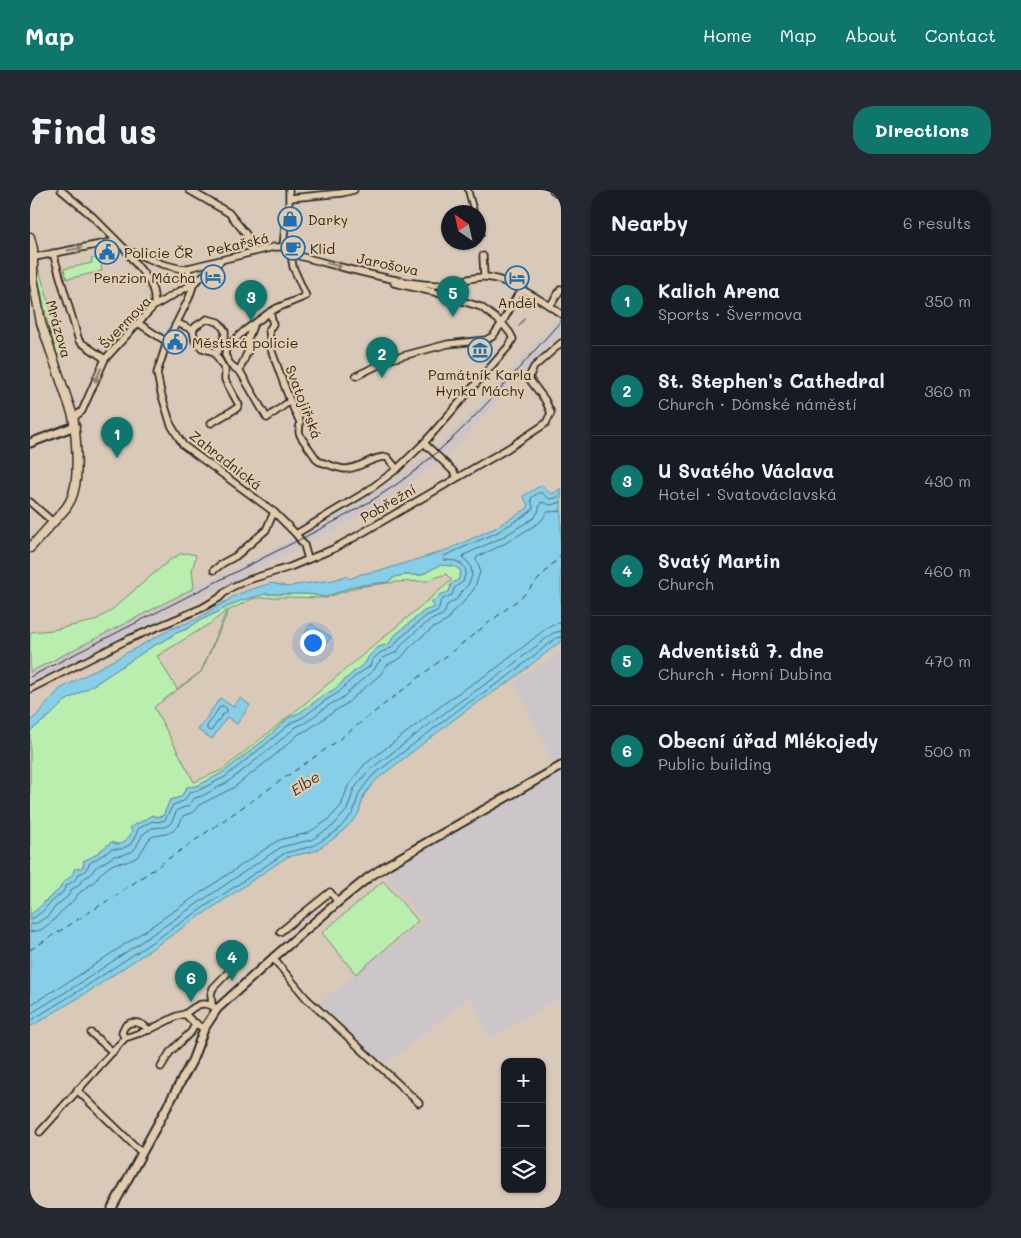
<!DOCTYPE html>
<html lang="en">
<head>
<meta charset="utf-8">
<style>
  :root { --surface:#171b24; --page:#242831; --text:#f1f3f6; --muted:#9ea1a6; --line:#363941; --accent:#0f766e }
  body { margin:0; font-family:Mali,sans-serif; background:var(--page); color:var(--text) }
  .controls { position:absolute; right:15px; bottom:15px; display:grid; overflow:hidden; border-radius:10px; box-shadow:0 1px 4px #0004 }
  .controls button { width:45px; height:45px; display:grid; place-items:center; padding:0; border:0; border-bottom:1px solid var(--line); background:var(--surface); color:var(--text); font:25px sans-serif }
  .compass { position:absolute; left:411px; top:15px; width:45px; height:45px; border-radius:50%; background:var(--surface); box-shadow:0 1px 4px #0004; rotate:326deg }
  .you { position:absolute; left:282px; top:452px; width:18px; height:18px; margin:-12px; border:4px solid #fff; border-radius:50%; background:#1a73e8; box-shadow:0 0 0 8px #1a73e833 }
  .badge { display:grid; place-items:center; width:32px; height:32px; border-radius:50%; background:var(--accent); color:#fff; font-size:16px; font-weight:700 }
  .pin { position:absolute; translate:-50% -41px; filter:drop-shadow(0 1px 2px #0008) }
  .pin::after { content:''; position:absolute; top:26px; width:18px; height:15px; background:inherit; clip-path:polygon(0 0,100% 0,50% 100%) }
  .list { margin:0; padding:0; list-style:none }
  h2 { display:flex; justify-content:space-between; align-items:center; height:65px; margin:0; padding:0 20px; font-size:21px }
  h2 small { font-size:16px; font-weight:400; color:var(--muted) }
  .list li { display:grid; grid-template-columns:32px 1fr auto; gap:15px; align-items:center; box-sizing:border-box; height:90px; padding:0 20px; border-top:1px solid var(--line) }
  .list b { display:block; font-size:19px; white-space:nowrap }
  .list p { margin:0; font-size:16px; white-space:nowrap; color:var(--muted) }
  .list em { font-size:16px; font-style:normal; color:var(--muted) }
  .icon { flex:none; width:28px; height:28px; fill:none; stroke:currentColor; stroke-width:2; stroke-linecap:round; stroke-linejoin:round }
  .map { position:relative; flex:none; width:531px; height:1018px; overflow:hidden; border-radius:20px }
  header { display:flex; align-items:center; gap:30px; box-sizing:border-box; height:70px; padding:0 25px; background:var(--accent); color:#fff }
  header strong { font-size:24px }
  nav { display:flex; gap:28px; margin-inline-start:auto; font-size:18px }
  .intro { display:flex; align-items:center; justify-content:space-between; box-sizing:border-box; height:120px; padding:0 30px }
  h1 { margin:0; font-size:35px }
  .button { padding:12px 22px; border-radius:20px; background:var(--accent); color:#fff; font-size:18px; font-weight:700 }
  main { display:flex; gap:30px; padding:0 30px }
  aside { flex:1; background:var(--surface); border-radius:20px; box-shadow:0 1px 4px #0004 }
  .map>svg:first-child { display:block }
</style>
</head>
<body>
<header>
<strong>Map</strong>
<nav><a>Home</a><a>Map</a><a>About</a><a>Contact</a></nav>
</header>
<div class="intro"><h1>Find us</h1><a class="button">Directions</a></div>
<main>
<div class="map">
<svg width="531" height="1018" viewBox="0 0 531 1018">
  <rect width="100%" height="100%" fill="#d9c9b9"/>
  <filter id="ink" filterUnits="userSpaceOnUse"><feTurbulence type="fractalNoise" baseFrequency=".02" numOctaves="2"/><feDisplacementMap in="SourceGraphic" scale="10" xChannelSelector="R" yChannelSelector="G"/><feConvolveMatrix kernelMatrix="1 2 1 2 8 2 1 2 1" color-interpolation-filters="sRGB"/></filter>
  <g filter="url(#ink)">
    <!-- built -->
    <g fill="#ccc5c9">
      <path d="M531 124V142L491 186 427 255 405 274 375 297 343 318 307 338 0 495V482L190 385 216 373 302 327 337 308 368 287 407 257 434 231 491 170Z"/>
      <path d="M531 462V807L460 849 440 806 356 874 289 813 394 730 355 684 391 660 529 584 484 491Z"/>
    </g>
    <!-- green -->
    <g fill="#baeeaf" stroke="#728c6d" fill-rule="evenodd">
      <path d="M70 67 72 81 37 89 34 79 62 73 61 69Z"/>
      <path d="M7 73 33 160 28 166 19 139 6 77Z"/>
      <path d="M157 363 166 365 162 381 164 398 0 482V444L2 442 22 440 64 431 79 422 122 385 140 370 150 364Z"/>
      <path d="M410 375C418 376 427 374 431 382L428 390 406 417 394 421 364 446 360 453 347 458 339 466 336 472 320 485 305 499 293 506 269 523 260 527 233 551 192 583 167 596 157 597 151 607 140 610 133 626 126 627 122 625 111 632 101 637 102 642C97 650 92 658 82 652L62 667 53 671 54 674 52 678 44 683 42 686 36 690 30 699 15 711 11 717 0 725V541L21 525 35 511 62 496 123 456 139 448 144 444 159 438 167 432 186 423 202 414 220 407 235 404H279L295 407 324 396 357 392 365 387 373 385H391ZM416 384 422 390 273 515 192 580 164 592 124 517 171 482 199 420 224 408 252 407 296 408 327 397 365 392 396 391ZM197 420 171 482 147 499 127 466 181 433Z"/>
      <path d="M353 691 388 731 326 784 292 743Z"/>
    </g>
    <!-- water -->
    <g fill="#87cfe8" stroke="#628d9c">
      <path d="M512 295 521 304 524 303 531 298V451L479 492 435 521 346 590 334 605 328 625 310 644 285 661 257 667 58 802 0 837V725C11 717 19 707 30 699 31 689 44 689 44 679L52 678 54 674 53 671 62 667 82 652C91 658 97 650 102 642L100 637 111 632 122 625 127 627 133 626 140 610 151 607 157 597 167 596 192 583 233 551 260 527 269 523 293 506 305 499 320 485 336 472 339 466 347 458 360 453 364 446 394 421 405 417 402 414V411L408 408 409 405 419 402 421 394 428 390 431 382 429 379 423 376 410 375 391 385H373L365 387 357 392 324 396 295 407 279 404H235L210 411 167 432 159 438 144 444 139 448 123 456 62 496 35 511 21 525 0 541V531L6 526 30 499 141 439 167 429 206 405 219 400 242 393 259 397 265 395 303 390 316 386 320 389 331 384 353 380 417 360 465 338 498 318V315L493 306Z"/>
      <path d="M281 434 301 447 294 456 275 443Z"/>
      <path d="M190 508 203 517 210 508 220 515 207 534 197 527 182 549 168 540Z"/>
    </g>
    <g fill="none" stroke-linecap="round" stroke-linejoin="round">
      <!-- shore -->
      <g stroke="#506d77" stroke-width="1">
        <path d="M193 516 197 519V522L192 525 182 540 179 541 177 539V536L190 517Z"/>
        <path d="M0 728H4L14 720 19 714 33 702 36 696 45 690 49 684 55 681 60 673 82 659H91L100 655 106 645 108 639 122 631 127 632 135 630 143 615 154 611 160 602 169 600 195 587 236 554 262 532 272 528 296 510 308 503 323 488 340 476 343 469 350 463 363 457 369 449 396 426 407 421 409 418 410 413 413 409 422 405 425 397 433 392 436 381 433 375 426 371 414 370 413 368 414 366 468 342 500 322C506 317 501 314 501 308 514 298 510 304 520 309L526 308 531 304"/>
        <path d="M0 735 7 733 18 726 24 718 38 706 42 699 48 696 53 689 60 685 65 678 84 666 93 665 103 661 106 657 113 644 122 638 134 637 139 635 142 631 147 620 158 616 165 608 172 606 198 592 240 559 266 537 275 533 299 515 312 508 328 493 344 480 348 473 353 468 367 462 373 453 384 443 399 431 412 425 415 422 417 415 427 409 431 402 438 395 442 386 441 377 438 372 433 368 434 365 471 348 504 328 508 322 511 312 521 315 531 312"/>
        <path d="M0 742 11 740 23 731 29 724 43 711 48 704 65 691 70 684 80 676 86 673 97 672 107 667 112 661 119 649 124 646 136 644 143 641 149 635 153 626 163 622 169 615 203 598 245 565 269 544 279 539 303 522 316 514 333 499 350 485 357 475 371 468 379 458 389 449 403 438 417 431 423 421 432 414 437 407 442 402 445 397 450 382 449 376 446 369 447 367 474 354 507 334 512 330 517 322 531 321"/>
        <path d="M0 815 48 786 247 651 253 649 278 643 298 630 311 616 318 596 334 575 424 506 468 477 518 437 523 434 531 433"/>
        <path d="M0 824 52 792 251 657 281 650 303 636 317 620 324 599 338 581 429 512 472 483 523 443 531 441"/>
        <path d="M0 831 55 797 255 663 283 656 307 641 323 623 329 603 342 586 432 517 476 488 526 448 531 447"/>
      </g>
      <!-- ferry -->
      <path stroke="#343b3e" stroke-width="1" stroke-dasharray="6 5" stroke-linecap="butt" d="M0 760 88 704 306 552 493 406 531 365"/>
      <!-- pedestrian casing -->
      <g stroke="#2b2b2b" stroke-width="8">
        <g id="pedestrian">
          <path d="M438 0 444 22"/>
          <path d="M448 36 451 44"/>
        </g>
      </g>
      <!-- minor casing -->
      <g stroke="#2b2b2b" stroke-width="9">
        <g id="minor">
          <path d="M31 0 62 26 96 60 132 74 152 79 158 78 244 57H253L261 64C302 74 343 87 384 93 391 94 400 95 407 95 422 94 437 88 452 87 472 85 515 112 531 124"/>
          <path d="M159 0 199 23 216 44 223 62"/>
          <path d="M523 0 531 6"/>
          <path d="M260 8 312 3 324 0"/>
          <path d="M253 57 256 25 259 13V0"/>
          <path d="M96 60C107 80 127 89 124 116"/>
          <path d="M23 63 49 151 75 169"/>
          <path d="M453 66 454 86"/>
          <path d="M0 68 86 51"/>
          <path d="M158 78 159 85 164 93"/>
          <path d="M164 93 159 108 137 152 127 183 131 203 141 235 153 255 244 322 266 344 274 355 278 369"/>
          <path d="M520 116 531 99"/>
          <path d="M240 122 243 134 239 140 241 159 260 211 270 232 269 242 271 247 288 271C294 273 309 279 315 279 330 279 342 266 357 267L367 279"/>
          <path d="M108 133 137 152"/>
          <path d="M147 133 163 140 165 151 172 158 184 162 188 161 190 158 195 144V141L191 135 188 132 177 129 166 136 163 140"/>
          <path d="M209 181 218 161 217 151 223 136"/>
          <path d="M326 186 361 169 418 154 456 150 463 146 472 133 487 106 493 100"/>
          <path d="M260 211 237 228 211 183 200 174 195 165 196 158 202 152 214 141 240 122 247 118 276 106 263 77 261 64"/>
          <path d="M43 226 47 225 52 221 75 169 108 133 124 116 164 93 191 71"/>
          <path d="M181 233 207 218 209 215 195 190V180L184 162"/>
          <path d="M394 253 423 281 427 287"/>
          <path d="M0 312 23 332"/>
          <path d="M266 344 336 302 367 279 394 253 478 157 483 149 480 143 472 133 451 117 404 102 364 93"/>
          <path d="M184 380 193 373 206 366 236 340 244 322"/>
          <path d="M0 499 99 449 172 418 189 408 194 403 202 397 218 390 260 377 303 359 325 347 477 259 512 236 516 233 521 223 515 210 500 190V185L504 177 531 153"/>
          <path d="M250 742 300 702 308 712"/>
          <path d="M243 768 276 808 389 913"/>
          <path d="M182 815 181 804 183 798 209 771"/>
          <path d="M155 824C165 816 172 810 184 817"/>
          <path d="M61 843 83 862"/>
          <path d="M95 848 92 843C95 828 111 831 119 840"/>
          <path d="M131 877 140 862 161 842 166 833"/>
          <path d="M47 900 112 963"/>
          <path d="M10 942 95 848 119 840 147 826 155 824 162 831 174 839"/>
        </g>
      </g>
      <!-- tertiary casing -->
      <g stroke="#2b2b2b" stroke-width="11">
        <g id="tertiary">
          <path d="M0 253 45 236"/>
          <path d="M82 1018 162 871 174 839 187 819 243 768 308 712 339 687 359 674 531 576"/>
        </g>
      </g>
      <!-- secondary casing -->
      <g stroke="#2b2b2b" stroke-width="11">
        <path id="secondary" d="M0 47 3 59V88L11 133 43 226C46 243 49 284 44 300 43 307 40 312 36 318L0 358"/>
      </g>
      <!-- pedestrian -->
      <use href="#pedestrian" stroke="#e3ccac" stroke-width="4.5"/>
      <!-- minor -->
      <use href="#minor" stroke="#e3ccac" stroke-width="5.5"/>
      <!-- tertiary -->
      <use href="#tertiary" stroke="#e3ccac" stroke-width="7"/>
      <!-- secondary -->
      <use href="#secondary" stroke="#e3ccac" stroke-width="8"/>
      <!-- rail -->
      <g stroke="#2b2b2b" stroke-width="1">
        <path d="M489 136 494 129"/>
        <path d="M0 487C76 448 153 409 229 370 282 343 339 317 386 280 440 237 485 182 531 131"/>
      </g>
    </g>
    <!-- one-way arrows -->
    <defs><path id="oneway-shaft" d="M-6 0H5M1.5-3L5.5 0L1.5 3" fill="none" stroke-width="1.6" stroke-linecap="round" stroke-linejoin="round" transform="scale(1.25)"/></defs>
    <g stroke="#877c6c">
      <use href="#oneway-shaft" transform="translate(45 59) rotate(-11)"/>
      <use href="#oneway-shaft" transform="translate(304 75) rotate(15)"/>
      <use href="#oneway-shaft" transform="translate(68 185) rotate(114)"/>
    </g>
  </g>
  <!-- icons -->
  <defs>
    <g id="shop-ring" transform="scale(1.25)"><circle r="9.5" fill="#e3ccac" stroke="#1f6fb2" stroke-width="1.5"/><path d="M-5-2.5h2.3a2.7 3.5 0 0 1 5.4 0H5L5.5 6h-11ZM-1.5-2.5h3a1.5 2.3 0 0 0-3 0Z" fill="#1f6fb2"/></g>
    <g id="cafe-ring" transform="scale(1.25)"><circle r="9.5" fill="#e3ccac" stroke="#1f6fb2" stroke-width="1.5"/><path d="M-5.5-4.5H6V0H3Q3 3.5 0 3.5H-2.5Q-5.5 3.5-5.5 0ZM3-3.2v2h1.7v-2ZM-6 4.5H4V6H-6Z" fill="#1f6fb2"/></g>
    <g id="civic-ring" transform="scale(1.25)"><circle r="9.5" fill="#e3ccac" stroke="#1f6fb2" stroke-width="1.5"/><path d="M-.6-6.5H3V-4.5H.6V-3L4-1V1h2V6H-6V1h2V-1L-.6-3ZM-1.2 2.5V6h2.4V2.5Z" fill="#1f6fb2"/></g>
    <g id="hotel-ring" transform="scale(1.25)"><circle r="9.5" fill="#e3ccac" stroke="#1f6fb2" stroke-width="1.5"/><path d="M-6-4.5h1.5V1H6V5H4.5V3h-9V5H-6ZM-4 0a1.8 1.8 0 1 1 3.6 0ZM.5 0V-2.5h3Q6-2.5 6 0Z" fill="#1f6fb2"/></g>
    <g id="museum-ring" transform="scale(1.25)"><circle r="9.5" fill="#e3ccac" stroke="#1f6fb2" stroke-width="1.5"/><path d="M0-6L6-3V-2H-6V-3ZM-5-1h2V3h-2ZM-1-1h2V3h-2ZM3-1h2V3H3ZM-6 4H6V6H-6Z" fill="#1f6fb2"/></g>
  </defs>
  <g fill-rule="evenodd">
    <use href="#shop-ring" x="260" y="29"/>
    <use href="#cafe-ring" x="263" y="58"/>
    <use href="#civic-ring" x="77" y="62"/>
    <use href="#hotel-ring" x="183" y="87"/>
    <use href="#hotel-ring" x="487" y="88"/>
    <use href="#civic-ring" x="145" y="152"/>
    <use href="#museum-ring" x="450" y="160"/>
  </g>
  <g text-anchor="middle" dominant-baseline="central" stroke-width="4.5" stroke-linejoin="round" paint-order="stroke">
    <!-- poi labels -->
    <g font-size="14" fill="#2b2b2b" stroke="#e3ccac" text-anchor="start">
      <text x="278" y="29">Darky</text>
      <text x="280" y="58">Klid</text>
      <text x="94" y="62">Policie ČR</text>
      <text x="166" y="87" text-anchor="end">Penzion Mácha</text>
      <text x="487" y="112" text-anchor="middle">Anděl</text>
      <text x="162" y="152">Městská policie</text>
      <text x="450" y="184" text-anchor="middle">Památník Karla<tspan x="450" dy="16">Hynka Máchy</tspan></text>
    </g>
    <!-- street labels -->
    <g font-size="14" fill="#2b2b2b" stroke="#e3ccac">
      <text transform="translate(208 54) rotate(-13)">Pekařská</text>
      <text transform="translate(358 74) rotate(12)">Jarošova</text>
      <text transform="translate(95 132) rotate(-46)">Švermova</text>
      <text transform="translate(29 139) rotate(74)">Mrázova</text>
      <text transform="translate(274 212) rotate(69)">Svatojiřská</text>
      <text transform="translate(196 270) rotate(38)">Zahradnická</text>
      <text transform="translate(358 313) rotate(-30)">Pobřežní</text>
    </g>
    <!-- water labels -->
    <g font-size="15" font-style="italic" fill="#343b3e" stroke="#e3ccac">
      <text transform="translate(275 593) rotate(-33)">Elbe</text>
    </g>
  </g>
</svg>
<div class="controls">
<button>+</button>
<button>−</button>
<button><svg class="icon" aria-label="layers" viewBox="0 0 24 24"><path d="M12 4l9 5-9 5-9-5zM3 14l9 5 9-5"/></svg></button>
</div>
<svg class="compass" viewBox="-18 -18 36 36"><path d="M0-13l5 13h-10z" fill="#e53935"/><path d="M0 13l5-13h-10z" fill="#9ea1a6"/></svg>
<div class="you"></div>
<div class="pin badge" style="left:87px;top:268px">1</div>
<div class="pin badge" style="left:352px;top:188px">2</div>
<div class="pin badge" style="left:221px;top:131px">3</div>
<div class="pin badge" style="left:202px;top:791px">4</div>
<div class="pin badge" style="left:423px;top:127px">5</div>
<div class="pin badge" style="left:161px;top:812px">6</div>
</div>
<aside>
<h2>Nearby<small>6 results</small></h2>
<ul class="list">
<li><span class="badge">1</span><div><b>Kalich Arena</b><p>Sports · Švermova</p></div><em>350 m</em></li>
<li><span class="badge">2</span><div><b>St. Stephen's Cathedral</b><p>Church · Dómské náměstí</p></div><em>360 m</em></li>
<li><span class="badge">3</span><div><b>U Svatého Václava</b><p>Hotel · Svatováclavská</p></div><em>430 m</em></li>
<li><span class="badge">4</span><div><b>Svatý Martin</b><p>Church</p></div><em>460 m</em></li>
<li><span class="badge">5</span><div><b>Adventistů 7. dne</b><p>Church · Horní Dubina</p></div><em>470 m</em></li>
<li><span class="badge">6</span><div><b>Obecní úřad Mlékojedy</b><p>Public building</p></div><em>500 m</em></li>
</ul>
</aside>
</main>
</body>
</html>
